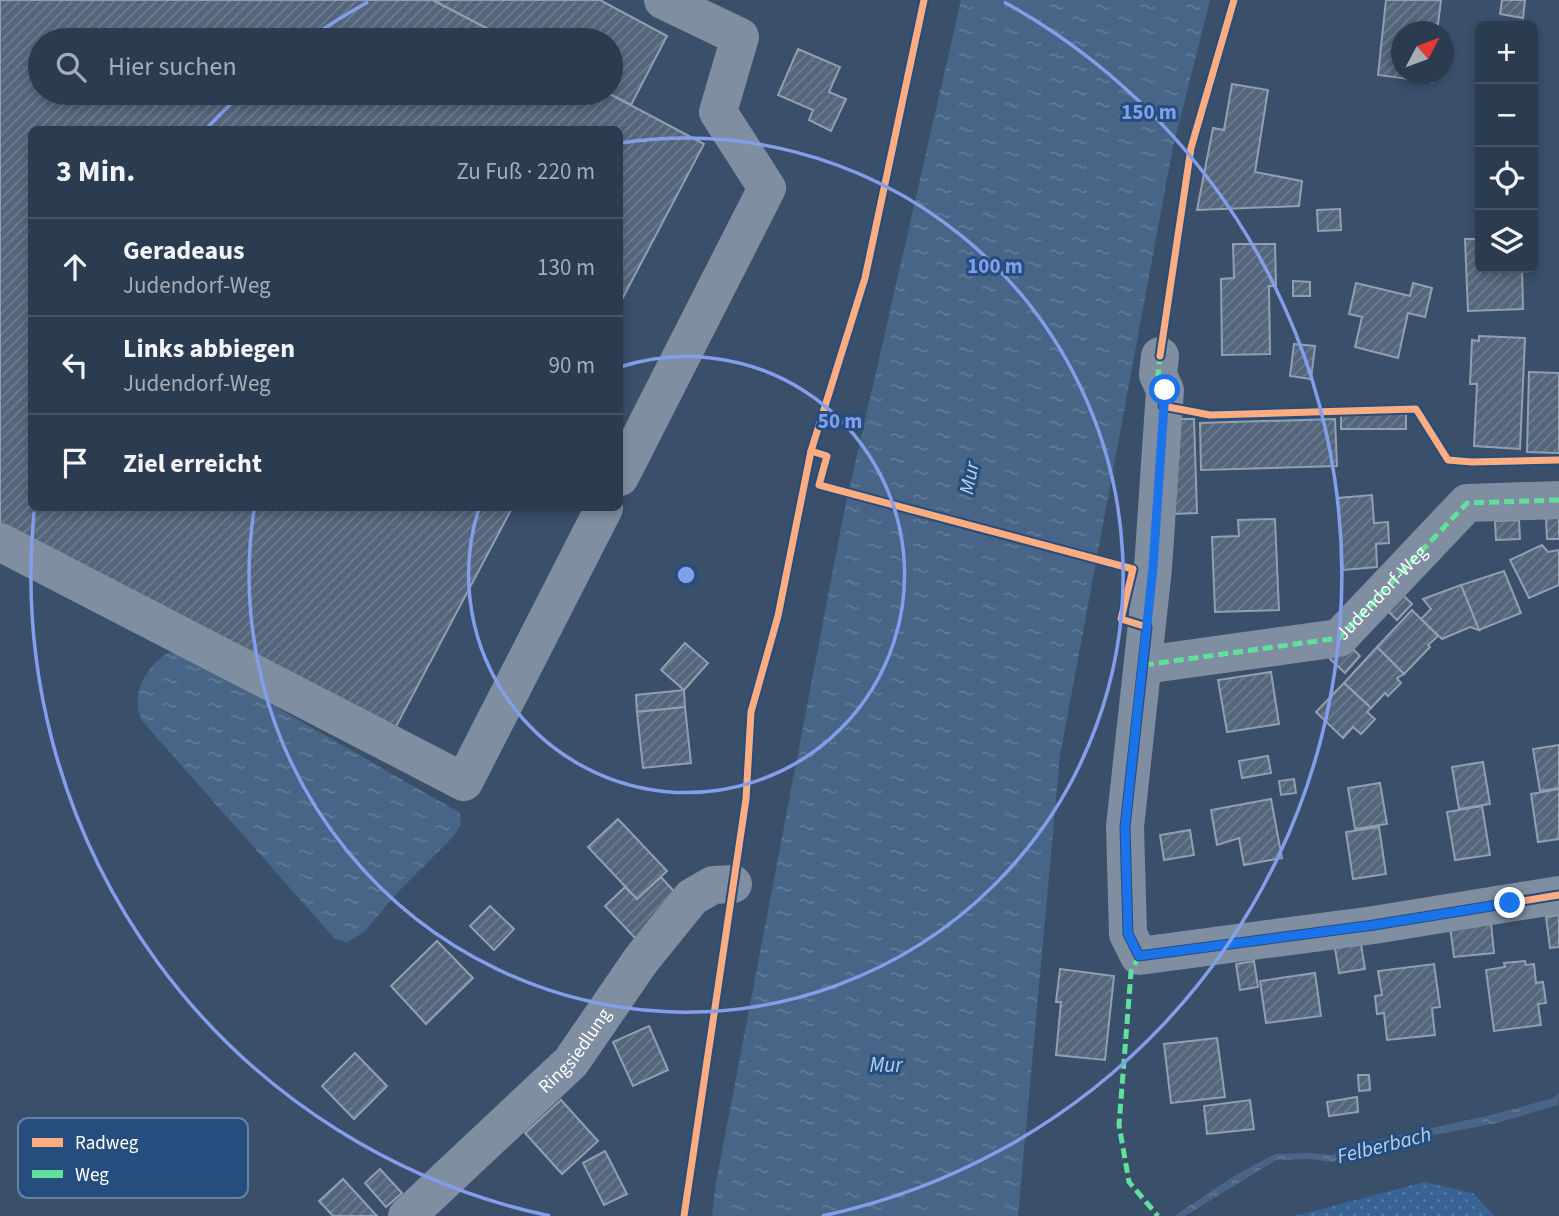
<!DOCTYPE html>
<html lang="de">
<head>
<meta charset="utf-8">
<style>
  :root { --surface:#2b3b50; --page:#37465a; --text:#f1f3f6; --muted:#a6adb7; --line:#475567 }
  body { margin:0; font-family:"Source Sans 3",sans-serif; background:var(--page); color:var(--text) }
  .controls { position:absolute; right:21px; top:21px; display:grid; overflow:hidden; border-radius:10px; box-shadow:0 4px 10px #0003 }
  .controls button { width:63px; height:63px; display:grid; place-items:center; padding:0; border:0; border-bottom:2px solid var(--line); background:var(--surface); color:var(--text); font:35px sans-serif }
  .compass { position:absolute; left:1391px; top:21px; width:63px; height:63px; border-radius:50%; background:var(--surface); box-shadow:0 4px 10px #0003; rotate:49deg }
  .stop { position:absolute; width:21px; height:21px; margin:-16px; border:5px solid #1a73e8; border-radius:50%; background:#fff }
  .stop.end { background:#1a73e8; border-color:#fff; box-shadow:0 2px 7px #0008 }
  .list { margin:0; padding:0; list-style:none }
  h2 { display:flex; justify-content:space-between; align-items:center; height:91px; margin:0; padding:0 28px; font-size:30px }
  h2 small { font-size:23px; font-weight:400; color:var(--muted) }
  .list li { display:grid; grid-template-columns:46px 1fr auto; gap:21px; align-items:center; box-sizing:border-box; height:98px; padding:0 28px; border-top:2px solid var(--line) }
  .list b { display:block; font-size:26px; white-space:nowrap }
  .list p { margin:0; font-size:23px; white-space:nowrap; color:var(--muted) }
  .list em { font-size:23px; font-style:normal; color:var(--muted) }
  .icon { flex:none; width:38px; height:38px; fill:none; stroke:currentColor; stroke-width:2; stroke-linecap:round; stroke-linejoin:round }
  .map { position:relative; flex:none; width:1559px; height:1216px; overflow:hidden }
  .search { position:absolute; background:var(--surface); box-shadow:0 4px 10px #0003; left:28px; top:28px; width:595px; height:77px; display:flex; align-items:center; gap:18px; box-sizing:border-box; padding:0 24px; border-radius:38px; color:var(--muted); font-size:26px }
  .panel { position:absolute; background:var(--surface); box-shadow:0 4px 10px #0003; left:28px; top:126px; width:595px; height:385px; border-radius:10px }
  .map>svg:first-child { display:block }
</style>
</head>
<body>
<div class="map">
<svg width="1559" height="1216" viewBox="0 0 1559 1216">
  <defs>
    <pattern id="grass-dots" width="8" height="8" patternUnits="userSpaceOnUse" patternTransform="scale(1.75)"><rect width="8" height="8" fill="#396395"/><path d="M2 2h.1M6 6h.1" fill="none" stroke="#577aa5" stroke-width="1.8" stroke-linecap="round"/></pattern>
    <pattern id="water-ripples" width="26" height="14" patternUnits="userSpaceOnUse" patternTransform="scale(1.75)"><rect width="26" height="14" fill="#486486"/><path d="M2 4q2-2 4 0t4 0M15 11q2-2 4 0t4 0" fill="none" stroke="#637b98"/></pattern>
    <pattern id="building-hatch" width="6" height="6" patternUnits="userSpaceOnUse" patternTransform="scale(1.75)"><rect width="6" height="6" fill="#54667c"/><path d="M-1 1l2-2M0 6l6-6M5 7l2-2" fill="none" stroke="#6e7d90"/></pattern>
  </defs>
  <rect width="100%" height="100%" fill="#394f6a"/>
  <!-- grass -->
  <path fill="url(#grass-dots)" d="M1424 1182 1473 1193 1494 1216H1295Z"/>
  <!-- water -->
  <g fill="url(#water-ripples)">
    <path d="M961 0H1210L1173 147 1060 756 1018 1216H712L715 1188 844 512Z"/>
    <path d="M170 652H181L460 813 461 824 454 836 397 893 364 932 347 943 334 938 143 722C128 697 146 665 170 652Z"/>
    <path d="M1559 1093 1558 1105 1497 1123 1377 1146 1331 1162 1310 1159 1276 1160 1185 1216H1174L1234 1176 1275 1154 1309 1153 1331 1155 1376 1140 1495 1114 1553 1098Z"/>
  </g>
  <!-- building -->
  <g fill="url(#building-hatch)" stroke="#929faf" stroke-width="2">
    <path d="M0 0H433L509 40H40V93H608L704 144 620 303V130H32V508H512L391 736 0 528Z"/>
    <path d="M433 0H600L667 36 631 105 608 93H611V40H509Z"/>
    <path d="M1386 0H1441L1437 32H1402V74H1433L1432 82 1378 75Z"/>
    <path d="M1502 0H1525L1523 18 1500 14Z"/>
    <path d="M798 49 840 67 829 92 846 99 831 131 809 120 813 110 778 95Z"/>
    <path d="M1232 84 1268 90 1255 172 1302 181 1299 206 1197 210 1213 128 1224 130Z"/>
    <path d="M1340 209 1341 230 1318 231 1317 210Z"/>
    <path d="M1465 239H1480V268H1522L1523 309 1468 311Z"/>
    <path d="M1233 244H1275L1276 286H1269L1270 354 1222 355 1221 279 1234 278Z"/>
    <path d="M1293 281 1310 282V296H1293Z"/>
    <path d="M1356 283 1410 296 1413 283 1432 288 1425 317 1408 313 1398 358 1355 347 1362 317 1349 314Z"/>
    <path d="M1479 336 1525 338 1520 449 1474 446 1477 384H1470L1472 340 1479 341Z"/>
    <path d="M1294 344 1315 346 1311 379 1290 376Z"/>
    <path d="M1529 372 1559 373V453L1527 452Z"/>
    <rect x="1341" y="414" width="65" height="15"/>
    <path d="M1172 419H1194L1197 513 1174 514Z"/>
    <path d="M1335 419 1337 466 1201 470 1200 423Z"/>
    <path d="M1372 495 1374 523 1388 522 1389 543 1376 544 1377 567 1343 570 1338 498Z"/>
    <path d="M1546 518H1559V539H1547Z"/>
    <path d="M1275 519 1279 610 1215 612 1212 537 1239 536 1238 520Z"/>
    <path d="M1519 520 1520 539 1496 540 1495 521Z"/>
    <path d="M1542 545 1548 552 1559 550V585L1529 598 1510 560Z"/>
    <path d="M1504 571 1521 613 1479 630 1461 585Z"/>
    <path d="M1461 585 1479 630 1470 627 1442 639 1421 619 1431 609 1423 599Z"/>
    <path d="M1396 588 1412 604 1397 620 1381 604Z"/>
    <path d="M1412 610 1438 636 1428 645 1430 647 1404 674 1377 647Z"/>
    <path d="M1346 642 1360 656 1345 673 1330 659Z"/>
    <path d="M685 643 708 663 684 690 661 670Z"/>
    <path d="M1377 647 1404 674 1397 678 1401 683 1388 696 1385 693 1371 708 1344 683Z"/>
    <path d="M1271 672 1279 724 1227 732 1218 680Z"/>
    <path d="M1344 683 1371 708 1367 712 1375 719 1361 734 1353 727 1343 738 1316 712Z"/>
    <path d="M684 690 685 707 637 712 636 695Z"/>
    <path d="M685 707 691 763 643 768 637 712Z"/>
    <path d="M1559 745V788L1540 791 1533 749Z"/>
    <path d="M1268 756 1271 773 1242 778 1239 761Z"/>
    <path d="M1483 762 1490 804 1459 809 1452 767Z"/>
    <path d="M1294 779 1296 793 1281 795 1279 781Z"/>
    <path d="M1380 783 1387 824 1355 829 1348 788Z"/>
    <path d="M1559 789V839L1538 842 1531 794Z"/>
    <path d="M1271 799 1282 858 1244 865 1239 838 1217 845 1211 810Z"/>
    <path d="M1482 806 1490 855 1455 860 1447 812Z"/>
    <path d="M618 819 667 871 637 899 588 847Z"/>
    <path d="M1379 827 1386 874 1353 879 1346 832Z"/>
    <path d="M1190 830 1194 855 1164 860 1160 835Z"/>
    <path d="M661 877 680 898 636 939 605 906 625 887 637 899Z"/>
    <path d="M490 906 514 929 494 950 470 926Z"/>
    <path d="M1559 915V947L1550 948 1546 917Z"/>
    <path d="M1491 923 1494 953 1454 957 1450 927Z"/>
    <path d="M1360 938 1365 969 1339 973 1334 942Z"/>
    <path d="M437 941 473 978 426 1024 391 986Z"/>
    <path d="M1254 961 1258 987 1240 990 1236 964Z"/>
    <path d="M1525 961 1526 965 1534 964 1536 983 1543 982 1546 1003 1538 1004 1541 1025 1494 1031 1486 970 1505 967 1504 963Z"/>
    <path d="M1434 964 1440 1007 1432 1008 1435 1035 1387 1040 1384 1013 1377 1014 1375 996 1382 995 1378 971Z"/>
    <path d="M1060 969 1114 976 1105 1060 1056 1055 1061 1002H1056Z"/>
    <path d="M1315 973 1321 1016 1266 1023 1260 981Z"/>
    <path d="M649 1026 668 1070 633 1086 613 1042Z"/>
    <path d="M1217 1038 1225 1097 1171 1103 1164 1044Z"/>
    <path d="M355 1053 387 1086 354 1119 322 1086Z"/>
    <path d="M1358 1075H1369L1370 1090 1359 1091Z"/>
    <path d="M1357 1097 1358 1112 1329 1116 1327 1102Z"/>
    <path d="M561 1100 598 1141 562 1174 525 1133Z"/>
    <path d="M1250 1100 1254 1129 1207 1134 1204 1106Z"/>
    <path d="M605 1151 627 1194 604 1205 583 1163Z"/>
    <path d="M380 1169 402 1193 386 1207 365 1183Z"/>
    <path d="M343 1179 377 1216H333L319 1201Z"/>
  </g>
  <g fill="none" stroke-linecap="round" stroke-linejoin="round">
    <!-- minor -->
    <g stroke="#7f8ea0" stroke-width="38">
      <path d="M1160 356 1158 375 1165 390 1153 568 1125 827 1128 934 1139 956 1374 925 1559 895"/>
      <path d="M620 477 767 188 718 112 740 37 663 0"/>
      <path d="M0 542 464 782 604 508"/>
      <path id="s1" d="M1144 665 1339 638 1467 503 1559 500"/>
      <path id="s2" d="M407 1216 571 1062 641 960 692 897 713 885 733 884"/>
    </g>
    <!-- quiet -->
    <g stroke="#60e19b" stroke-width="5" stroke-dasharray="10 5" stroke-linecap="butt">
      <path d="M1147 632 1165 390 1158 375 1160 356"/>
      <path d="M1144 665 1339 638 1467 503 1559 500"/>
      <path d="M1139 956 1131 972 1119 1125 1129 1182 1158 1216"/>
    </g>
    <!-- cycleway casing -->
    <g stroke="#254d7e" stroke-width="11">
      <g id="cycleway">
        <path d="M1160 356 1191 148 1234 0"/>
        <path d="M1163 406 1210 415 1416 409 1448 460 1472 462 1559 460"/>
        <path d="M811 451 827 456 819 485 1133 569 1121 619 1147 627 1125 827 1128 934 1139 956 1374 925 1559 895"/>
        <path d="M684 1216 746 799 751 712 778 616 811 451 865 278 924 0"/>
      </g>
    </g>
    <!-- cycleway -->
    <use href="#cycleway" stroke="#ffac80" stroke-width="7"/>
  </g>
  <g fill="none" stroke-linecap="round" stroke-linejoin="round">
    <!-- route -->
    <path stroke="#1a73e8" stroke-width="9" d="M1165 390 1153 568 1125 827 1128 934 1139 956 1374 925 1510 903"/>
  </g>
  <!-- distance rings -->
  <g fill="none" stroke="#839eea" stroke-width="3.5">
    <path d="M620 367A218 218 0 1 1 479 508"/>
    <path d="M621 143A437 437 0 1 1 254 510"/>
    <path d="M550 1216A655 655 0 0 1 34 512M207 128A655 655 0 0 1 239 96M310 38A655 655 0 0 1 368 2M1004 2A655 655 0 0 1 822 1216"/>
  </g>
  <g text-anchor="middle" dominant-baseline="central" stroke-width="6" stroke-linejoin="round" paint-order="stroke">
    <!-- street labels -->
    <g font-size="19" fill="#fff" stroke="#254d7e">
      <text stroke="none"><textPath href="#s1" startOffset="259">Judendorf-Weg</textPath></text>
      <text stroke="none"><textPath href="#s2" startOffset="236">Ringsiedlung</textPath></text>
    </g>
    <!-- water labels -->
    <g font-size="21" font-style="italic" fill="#b6d0ed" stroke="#254d7e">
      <text transform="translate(969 478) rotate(-79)">Mur</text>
      <text x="886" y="1065">Mur</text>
      <text transform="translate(1384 1145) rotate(-14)">Felberbach</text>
    </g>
  </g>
  <!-- legend -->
  <rect x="18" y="1118" width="230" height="80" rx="10" fill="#254d7e" stroke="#6682a5" stroke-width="2"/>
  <rect x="32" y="1138" width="31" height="9" fill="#ffac80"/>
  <rect x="32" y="1170" width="31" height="8" fill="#60e19b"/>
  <g font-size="19" fill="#fff">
    <text x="75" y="1149">Radweg</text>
    <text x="75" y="1181">Weg</text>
  </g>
  <circle cx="686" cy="575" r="10" fill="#839eea" stroke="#254d7e" stroke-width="3.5"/>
  <g font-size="21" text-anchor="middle" font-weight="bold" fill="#839eea" stroke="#254d7e" stroke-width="6" stroke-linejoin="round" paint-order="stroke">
    <text x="1149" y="119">150 m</text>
    <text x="995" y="273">100 m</text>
    <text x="840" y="428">50 m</text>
  </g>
</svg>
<div class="controls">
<button>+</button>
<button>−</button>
<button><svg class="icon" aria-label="locate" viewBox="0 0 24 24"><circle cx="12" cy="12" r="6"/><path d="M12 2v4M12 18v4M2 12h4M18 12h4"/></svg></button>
<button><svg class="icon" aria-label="layers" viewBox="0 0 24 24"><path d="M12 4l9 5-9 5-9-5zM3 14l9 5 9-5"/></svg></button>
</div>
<svg class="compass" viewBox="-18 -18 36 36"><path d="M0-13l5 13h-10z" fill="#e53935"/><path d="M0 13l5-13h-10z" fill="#a6adb7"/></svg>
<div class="stop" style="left:1165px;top:390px"></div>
<div class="stop end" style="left:1510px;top:903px"></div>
<div class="search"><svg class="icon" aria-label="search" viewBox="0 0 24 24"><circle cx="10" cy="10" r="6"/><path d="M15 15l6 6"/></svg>Hier suchen</div>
<section class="panel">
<h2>3 Min.<small>Zu Fuß · 220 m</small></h2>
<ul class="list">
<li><svg class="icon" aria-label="ahead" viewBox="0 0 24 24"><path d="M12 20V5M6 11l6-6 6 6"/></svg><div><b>Geradeaus</b><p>Judendorf-Weg</p></div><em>130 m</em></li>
<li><svg class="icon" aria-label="left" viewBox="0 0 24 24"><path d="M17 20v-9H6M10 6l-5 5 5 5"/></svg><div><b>Links abbiegen</b><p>Judendorf-Weg</p></div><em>90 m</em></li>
<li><svg class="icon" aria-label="arrive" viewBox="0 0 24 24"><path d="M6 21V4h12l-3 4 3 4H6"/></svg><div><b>Ziel erreicht</b></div></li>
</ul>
</section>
</div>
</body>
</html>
